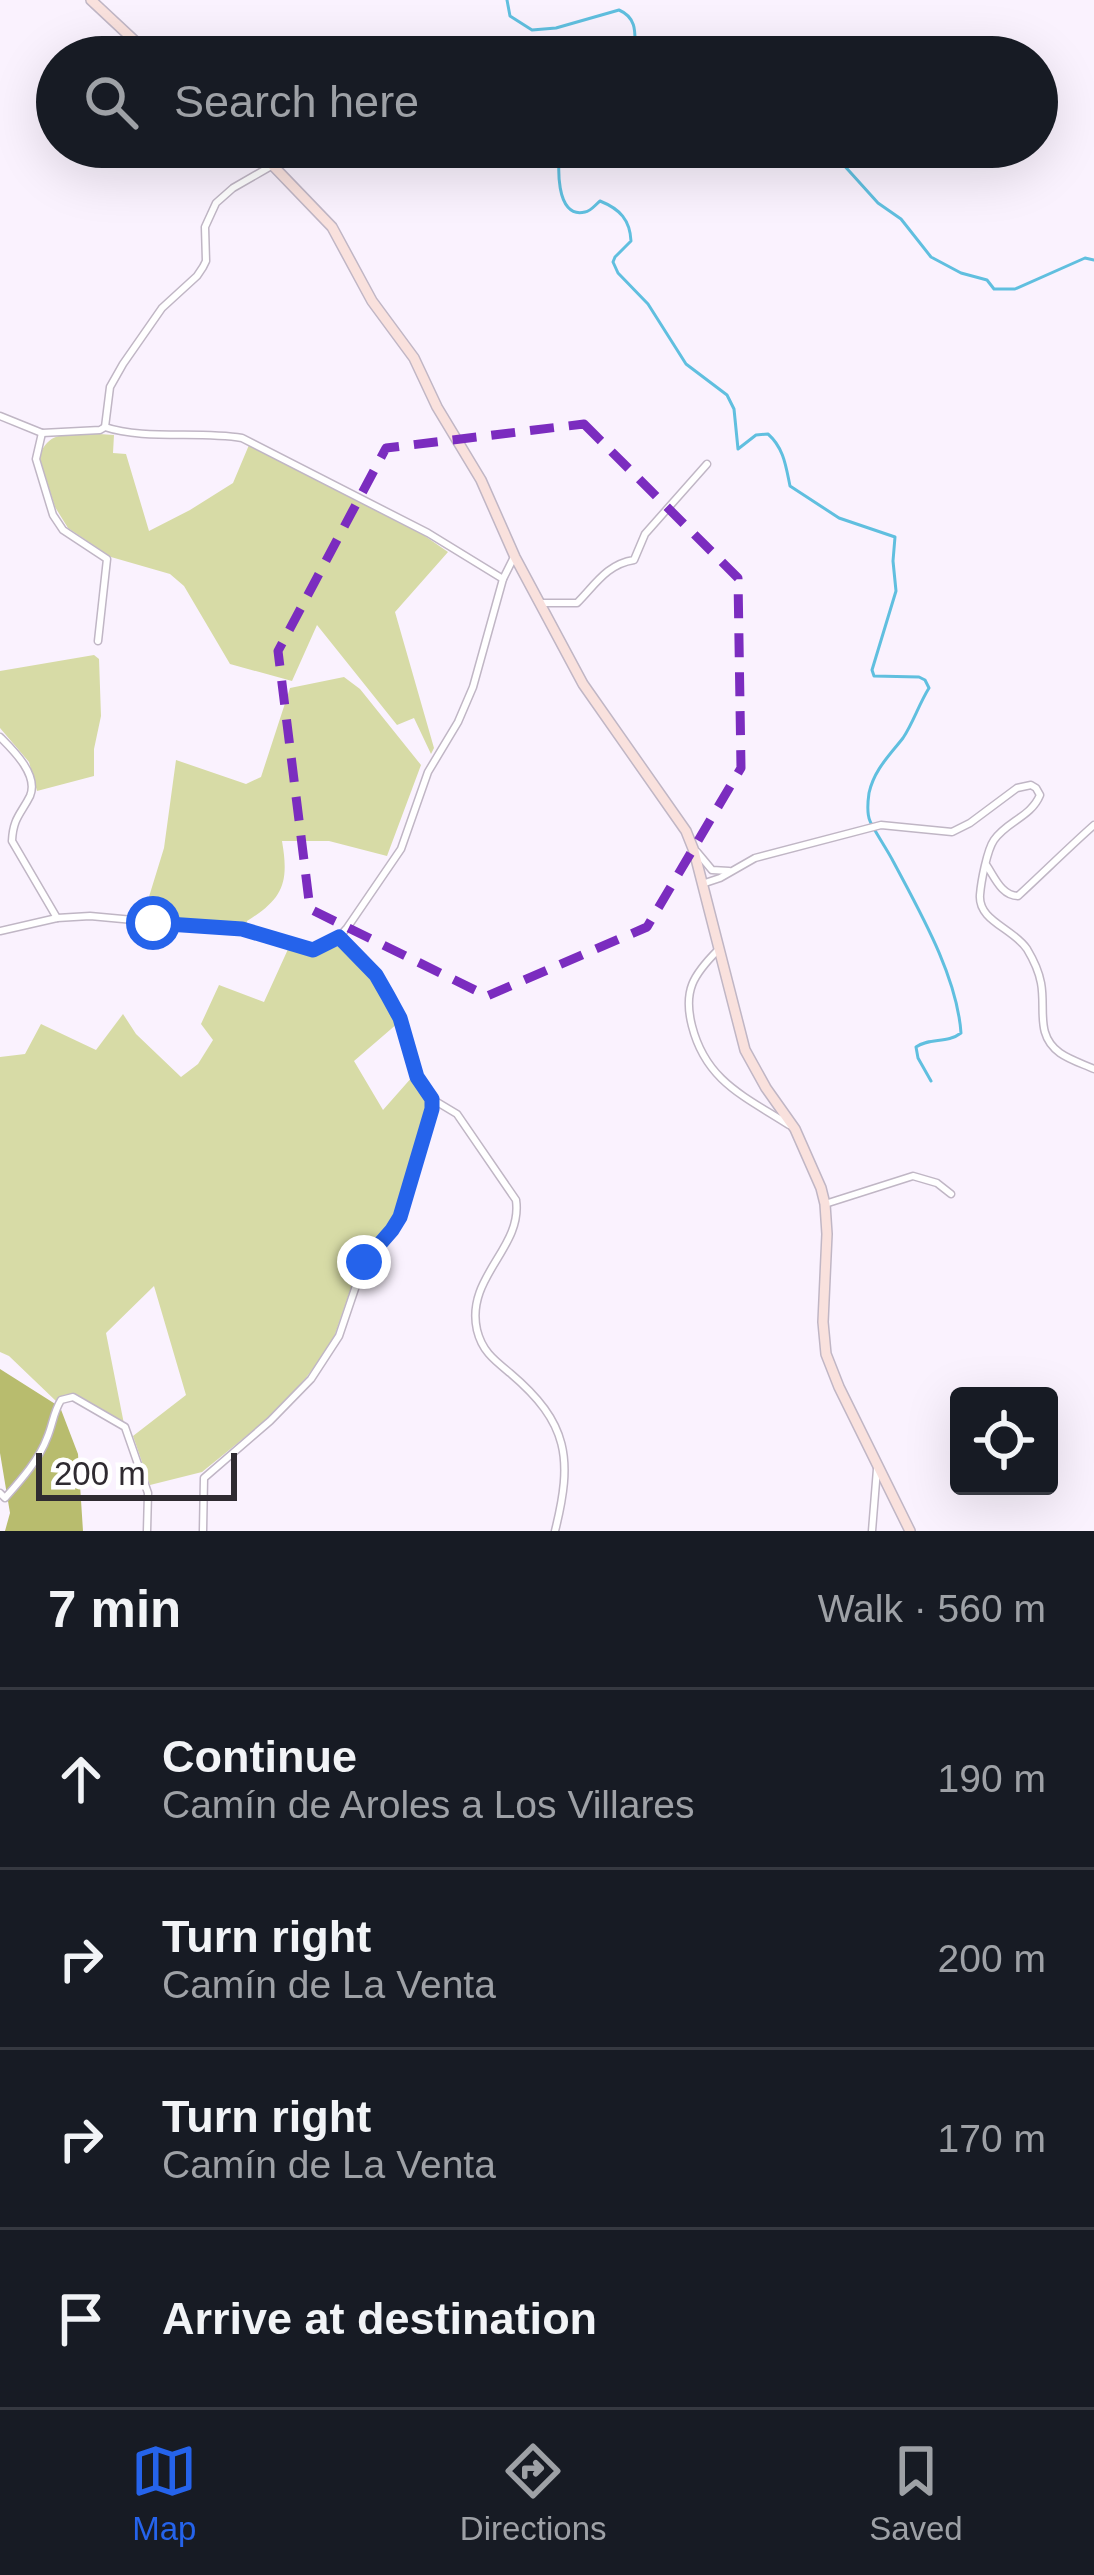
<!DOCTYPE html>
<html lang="en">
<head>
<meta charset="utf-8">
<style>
  :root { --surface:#171b24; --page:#20242c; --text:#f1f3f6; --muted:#9ea1a6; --line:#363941; --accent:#2563eb }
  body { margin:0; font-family:Arial,sans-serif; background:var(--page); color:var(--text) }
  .controls { position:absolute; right:36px; bottom:36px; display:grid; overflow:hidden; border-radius:12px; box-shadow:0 12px 48px #0002 }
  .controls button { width:108px; height:108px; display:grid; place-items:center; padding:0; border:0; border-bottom:3px solid var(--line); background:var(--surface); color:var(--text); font:60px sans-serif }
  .scale { position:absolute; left:36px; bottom:30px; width:201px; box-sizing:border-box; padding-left:12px; border:6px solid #2f2b31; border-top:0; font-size:33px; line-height:42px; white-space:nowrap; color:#2f2b31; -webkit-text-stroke:9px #fff; paint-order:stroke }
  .stop { position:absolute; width:36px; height:36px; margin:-27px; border:9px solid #2563eb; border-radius:50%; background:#fff }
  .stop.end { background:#2563eb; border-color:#fff; box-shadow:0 3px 12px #0008 }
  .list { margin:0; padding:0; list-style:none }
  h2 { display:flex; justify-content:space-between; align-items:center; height:156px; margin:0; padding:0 48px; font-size:51px }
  h2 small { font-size:39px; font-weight:400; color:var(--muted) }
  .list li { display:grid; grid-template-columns:78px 1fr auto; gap:36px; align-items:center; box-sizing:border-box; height:180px; padding:0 48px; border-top:3px solid var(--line) }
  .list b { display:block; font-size:45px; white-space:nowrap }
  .list p { margin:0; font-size:39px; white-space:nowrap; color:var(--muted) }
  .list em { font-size:39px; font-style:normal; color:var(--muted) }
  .icon { flex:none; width:66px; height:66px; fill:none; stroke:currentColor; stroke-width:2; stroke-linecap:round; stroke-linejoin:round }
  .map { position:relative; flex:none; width:1094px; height:1531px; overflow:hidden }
  .search { position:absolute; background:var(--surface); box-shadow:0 12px 48px #0002; left:36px; right:36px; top:36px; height:132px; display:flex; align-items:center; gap:30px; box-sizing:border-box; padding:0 42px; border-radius:66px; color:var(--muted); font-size:45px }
  .sheet { height:876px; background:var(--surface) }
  nav { display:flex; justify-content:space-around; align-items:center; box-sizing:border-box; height:168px; border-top:3px solid var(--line); background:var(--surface); font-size:33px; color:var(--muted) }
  nav a { display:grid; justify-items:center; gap:6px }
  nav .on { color:var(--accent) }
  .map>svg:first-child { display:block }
</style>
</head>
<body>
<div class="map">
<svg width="1094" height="1531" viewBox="0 0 1094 1531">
  <rect width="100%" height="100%" fill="#faf2fe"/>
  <!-- green -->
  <g fill="#d7dba6">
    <path d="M84 433 114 435 113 453 126 454 149 531 190 510 233 483 249 445 422 534 448 552 395 612 434 748 431 754 414 718 397 725 317 625 292 681 230 664 184 586 170 574 111 557 68 528 55 507 39 456C50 432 60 436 84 433Z"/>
    <path d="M94 655 99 659 101 716 94 749V776L37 791 29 762 0 728V671Z"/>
    <path d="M344 677 360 689 421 765 387 856 329 841H282C289 882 284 898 247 921L246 926 148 919V900L164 848 176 760 246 784 261 777 290 688Z"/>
    <path d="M338 943 374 977 398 1023 354 1061 383 1110 413 1076 429 1108 397 1215 390 1226 363 1253 331 1346 305 1379 270 1417 202 1472 150 1485 133 1436 186 1395 154 1286 106 1333 124 1424 76 1394 63 1395 57 1402 9 1356 0 1352V1057L25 1054 41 1024 96 1050 123 1014 136 1034 181 1077 198 1064 213 1040 201 1024 219 985 264 1002 289 947 314 954Z"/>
  </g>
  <!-- forest -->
  <path fill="#b8bc6e" d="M0 1369 60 1407 78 1454 83 1531H5L10 1513 0 1453Z"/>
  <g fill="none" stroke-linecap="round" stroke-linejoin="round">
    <!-- stream -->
    <g stroke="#60bfdf" stroke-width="3">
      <path d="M507 0 510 16 532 30 556 28 619 10C640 19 634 38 635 57"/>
      <path d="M561 147C557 162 555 220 585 212 591 211 595 205 600 201 620 209 630 220 631 241L615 257 613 262 618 273 648 304 686 364 727 395 734 409 738 449 756 435 768 434C784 448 786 467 790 486L839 518 895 537 893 561 896 591 872 670 874 676 919 677 925 680 929 688C919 704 913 723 903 738 889 756 874 770 869 793 868 800 867 814 870 821 872 827 888 851 893 861 920 912 957 976 961 1033 947 1044 930 1037 916 1047L918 1058 931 1081"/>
      <path d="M821 147 841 162 878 203 901 219 931 257 961 273 987 280 994 289H1015L1085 258 1094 260"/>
    </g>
    <!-- street casing -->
    <g stroke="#c0b6c5" stroke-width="9">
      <g id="street">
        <path d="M0 416 42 433 100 430 105 427C143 440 200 431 242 438L428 533 503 579"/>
        <path d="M105 427 110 387 123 364 162 308 197 276 203 267 206 261 205 227 216 203 233 188 273 165 290 147"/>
        <path d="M42 433 36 459 53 515 63 530 107 559 98 641"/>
        <path d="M539 603H577C595 585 607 564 634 560L645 534 707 464"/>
        <path d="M0 737C13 750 39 775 30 796 21 814 13 818 12 841L57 918"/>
        <path d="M697 852 712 870 729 871"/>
        <path d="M987 866C995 878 1002 896 1018 896 1043 873 1068 848 1094 825"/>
        <path d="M702 884 720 878 755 858 881 825 952 832 970 823 1017 788 1031 785 1036 788 1040 795C1031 817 1007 821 994 840 987 850 981 882 980 895 978 921 1013 928 1027 949 1033 959 1039 972 1041 983 1046 1009 1035 1035 1060 1053 1070 1060 1083 1064 1094 1069"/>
        <path d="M0 931 57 918 90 916 242 930 313 950 339 937 347 928 401 849 428 772 458 722 473 687 503 579 514 557"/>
        <path d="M718 950C693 975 683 991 692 1026 706 1081 744 1096 789 1125"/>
        <path d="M432 1099 457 1114 516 1200C523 1248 465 1277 477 1330 482 1351 494 1360 510 1373 569 1423 573 1459 555 1531"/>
        <path d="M825 1204 913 1176 937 1183 951 1194"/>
        <path d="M0 1493 5 1498C20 1481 39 1460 47 1438 53 1424 53 1413 61 1400L73 1397 125 1427 148 1493 147 1531"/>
        <path d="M203 1531 204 1478 270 1421 311 1379 339 1336 364 1262 392 1230 400 1217 432 1110C432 1095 422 1089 416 1076 409 1058 407 1039 400 1021 387 986 364 963 339 937"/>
        <path d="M872 1531 877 1469"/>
      </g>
    </g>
    <!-- secondary casing -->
    <g stroke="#c0b6c5" stroke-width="12">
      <g id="secondary">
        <path d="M91 0 152 57"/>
        <path d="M255 147 332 227 372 301 414 358 437 407 481 480 515 557 583 684 686 831 694 851 745 1050 766 1088 795 1129 821 1188 825 1204 827 1234 823 1322 826 1354 839 1387 910 1531"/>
      </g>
    </g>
    <!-- street -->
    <use href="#street" stroke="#fff" stroke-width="6"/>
    <!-- secondary -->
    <use href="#secondary" stroke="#f9e1dd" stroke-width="9"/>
  </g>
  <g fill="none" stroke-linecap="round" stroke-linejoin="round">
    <!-- route -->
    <path stroke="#2563eb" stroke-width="15" d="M153 923 242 929 313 950 339 937 376 975 388 996 400 1018 417 1077 432 1099V1109L400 1217 392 1230 364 1262"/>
  </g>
  <!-- marked area -->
  <path fill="none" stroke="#7b2cbf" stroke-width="9" stroke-dasharray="24 15" stroke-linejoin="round" d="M584 424 738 578 741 768 647 927 487 996 310 909 278 651 386 448Z"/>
</svg>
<div class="controls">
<button><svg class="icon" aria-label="locate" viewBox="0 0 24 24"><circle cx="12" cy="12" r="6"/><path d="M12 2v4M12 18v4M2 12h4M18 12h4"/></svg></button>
</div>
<div class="scale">200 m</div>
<div class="stop" style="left:153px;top:923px"></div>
<div class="stop end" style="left:364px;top:1262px"></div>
<div class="search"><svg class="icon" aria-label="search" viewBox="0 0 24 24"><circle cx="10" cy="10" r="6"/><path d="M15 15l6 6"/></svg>Search here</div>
</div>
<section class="sheet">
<h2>7 min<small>Walk · 560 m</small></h2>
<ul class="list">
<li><svg class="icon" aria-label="ahead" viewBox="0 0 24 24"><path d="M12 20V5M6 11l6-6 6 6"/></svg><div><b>Continue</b><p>Camín de Aroles a Los Villares</p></div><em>190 m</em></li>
<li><svg class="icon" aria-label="right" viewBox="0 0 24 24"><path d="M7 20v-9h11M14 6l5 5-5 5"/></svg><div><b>Turn right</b><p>Camín de La Venta</p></div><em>200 m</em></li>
<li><svg class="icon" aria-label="right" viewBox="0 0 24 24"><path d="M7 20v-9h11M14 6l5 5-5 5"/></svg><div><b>Turn right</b><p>Camín de La Venta</p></div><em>170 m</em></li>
<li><svg class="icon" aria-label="arrive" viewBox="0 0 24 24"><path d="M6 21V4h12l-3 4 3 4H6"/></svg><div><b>Arrive at destination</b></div></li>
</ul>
</section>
<nav>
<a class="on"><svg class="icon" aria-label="map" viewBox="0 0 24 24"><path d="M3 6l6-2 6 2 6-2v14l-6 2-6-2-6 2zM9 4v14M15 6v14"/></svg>Map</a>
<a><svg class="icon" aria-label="directions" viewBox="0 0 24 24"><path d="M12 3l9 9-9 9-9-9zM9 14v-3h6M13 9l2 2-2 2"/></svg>Directions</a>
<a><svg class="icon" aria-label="saved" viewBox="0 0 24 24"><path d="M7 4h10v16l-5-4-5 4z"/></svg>Saved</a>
</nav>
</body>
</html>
